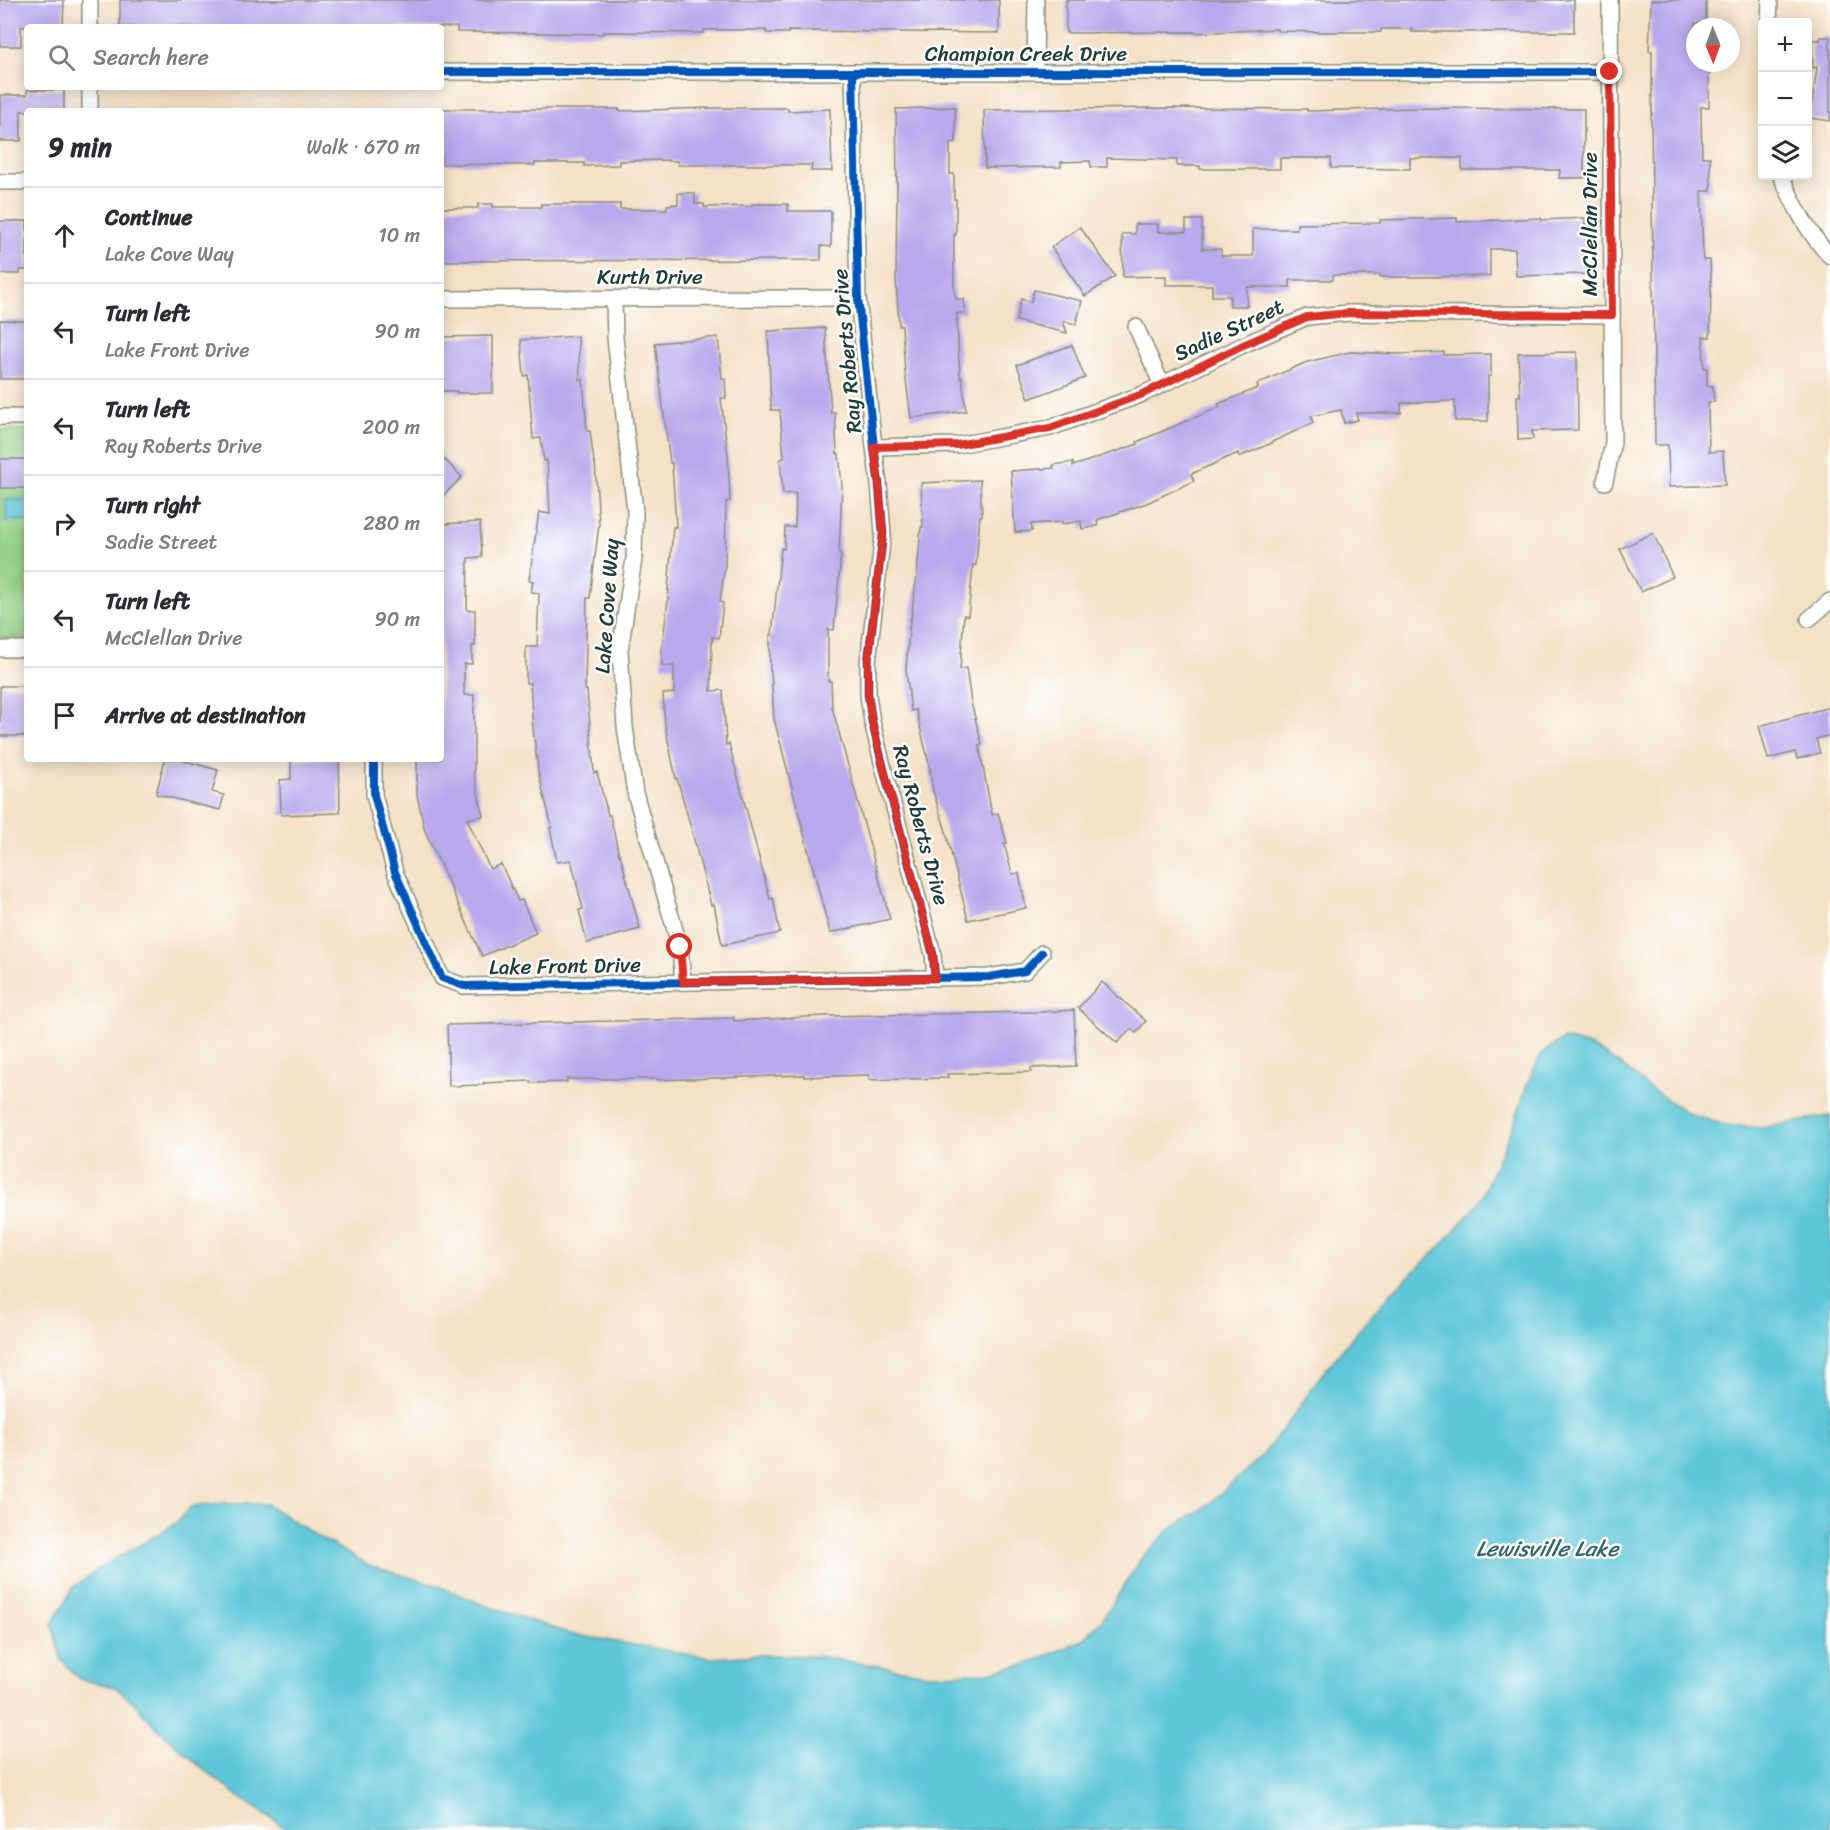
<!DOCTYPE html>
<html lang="en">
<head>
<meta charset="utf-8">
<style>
  :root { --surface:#fff; --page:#f7f7f7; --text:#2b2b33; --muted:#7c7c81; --line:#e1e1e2 }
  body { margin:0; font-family:Sriracha,sans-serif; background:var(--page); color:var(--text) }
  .controls { position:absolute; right:18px; top:18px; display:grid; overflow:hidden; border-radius:6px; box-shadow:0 3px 15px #0003 }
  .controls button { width:54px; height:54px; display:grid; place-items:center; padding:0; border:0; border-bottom:2px solid var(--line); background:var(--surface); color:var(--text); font:30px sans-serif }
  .compass { position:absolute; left:1686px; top:18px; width:54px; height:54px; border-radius:50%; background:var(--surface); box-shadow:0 3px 15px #0003; rotate:179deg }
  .stop { position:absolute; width:18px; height:18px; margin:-14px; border:4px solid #d93025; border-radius:50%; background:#fff }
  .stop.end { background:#d93025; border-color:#fff; box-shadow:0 2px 6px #0008 }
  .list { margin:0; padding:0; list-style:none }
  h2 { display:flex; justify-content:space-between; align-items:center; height:78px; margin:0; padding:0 24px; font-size:26px }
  h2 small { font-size:20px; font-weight:400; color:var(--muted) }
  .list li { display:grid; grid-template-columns:39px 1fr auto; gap:18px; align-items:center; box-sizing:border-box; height:96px; padding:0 24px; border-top:2px solid var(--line) }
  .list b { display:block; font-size:22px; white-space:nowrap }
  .list p { margin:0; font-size:20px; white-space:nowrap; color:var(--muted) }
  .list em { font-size:20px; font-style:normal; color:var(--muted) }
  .icon { flex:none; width:33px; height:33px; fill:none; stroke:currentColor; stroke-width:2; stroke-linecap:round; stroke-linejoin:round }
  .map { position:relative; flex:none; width:1830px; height:1830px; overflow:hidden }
  .search { position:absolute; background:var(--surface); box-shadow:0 3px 15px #0003; left:24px; top:24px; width:420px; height:66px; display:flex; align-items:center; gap:15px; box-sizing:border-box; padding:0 21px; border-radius:6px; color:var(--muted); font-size:22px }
  .panel { position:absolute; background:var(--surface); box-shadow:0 3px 15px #0003; left:24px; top:108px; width:420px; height:654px; border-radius:6px }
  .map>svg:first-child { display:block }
</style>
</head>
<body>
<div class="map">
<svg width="1830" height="1830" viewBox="0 0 1830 1830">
  <rect width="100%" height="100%" fill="#fff"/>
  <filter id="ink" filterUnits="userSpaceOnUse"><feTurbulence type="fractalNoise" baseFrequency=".0167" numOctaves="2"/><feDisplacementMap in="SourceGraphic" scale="12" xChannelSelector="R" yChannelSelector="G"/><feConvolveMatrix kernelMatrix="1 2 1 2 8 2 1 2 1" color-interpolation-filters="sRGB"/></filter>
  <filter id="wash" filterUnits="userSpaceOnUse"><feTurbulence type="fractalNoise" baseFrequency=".008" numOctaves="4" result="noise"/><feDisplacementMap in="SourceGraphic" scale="24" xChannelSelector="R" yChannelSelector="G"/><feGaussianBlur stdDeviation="1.35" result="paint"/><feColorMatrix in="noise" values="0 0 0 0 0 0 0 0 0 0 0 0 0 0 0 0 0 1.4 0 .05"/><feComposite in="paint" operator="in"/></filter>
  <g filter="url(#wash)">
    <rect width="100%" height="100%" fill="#f4e1c6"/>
    <!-- green -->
    <path fill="#97d286" stroke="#5b885d" stroke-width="1.5" d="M0 430H27V639L0 638Z"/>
    <!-- water -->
    <g fill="#5dc6d8" stroke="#3e8286" stroke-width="1.5">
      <rect x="6" y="499" width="21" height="22"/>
      <path d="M1564 1039 1593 1047 1624 1067 1653 1091 1689 1114 1725 1125 1762 1128 1830 1116V1830H286L276 1821 243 1800 196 1763 157 1728 133 1702 115 1687 79 1679 61 1659 52 1624 73 1588 106 1564 147 1541 176 1523 191 1507 222 1504H266L320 1538 371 1566 436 1585 489 1607 571 1634 711 1658 760 1655 817 1656 928 1674 983 1673 1028 1664 1083 1640 1102 1620 1143 1556 1174 1526 1202 1510 1261 1457 1291 1419 1319 1378 1352 1338 1391 1293 1439 1248 1478 1204 1514 1124 1527 1084 1542 1053Z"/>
    </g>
    <g id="blocks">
      <!-- building -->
      <g fill="#b8a8ec">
        <path d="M0 0H64L63 27H21V46H0Z"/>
        <path d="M120 0H999V33L788 31V33H766V30H704V33L603 32V34L457 32V27H120Z"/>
        <path d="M1066 0H1574V32H1412V29H1381V32H1324L1277 31V29L1194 33V32L1066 33Z"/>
        <path d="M1651 0H1706V23H1695V63H1700V71H1709V107H1701L1702 157H1710L1711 191H1701L1703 260H1710L1711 282 1710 337H1703L1704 368H1707V386H1713L1714 402H1708L1709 452 1723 451 1725 485 1669 487 1668 445H1655L1651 115H1652V51H1649Z"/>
        <path d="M1821 37H1830V121L1810 118 1817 67 1813 68 1812 40H1820Z"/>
        <path d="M27 90H64V111H21V141H0V95H27Z"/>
        <path d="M955 107 956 142 950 143V174H954V199H956V235H954V287L956 299H964L965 313H957V324L960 378 962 377 966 411 911 418 905 373 902 326H899L896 279 897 187 896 109Z"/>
        <path d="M710 108H788V111L830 109 832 171H811L812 165H678L677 161H668V160L619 161V165L584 166V163H535V165L441 164V109H619V111Z"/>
        <path d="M1156 108 1307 109V111L1418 108 1584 109V178H1559L1560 170H1462V158H1410V169L1331 168V158H1280V169H1200V166H1177V160L1107 158V167H1091L1090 161 1061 162V167L985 168 984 110Z"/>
        <path d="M678 193H695V204H704V207L752 206V204H788V211H831V247L821 246V260L441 261V208H478V204H493V207H541V204H620V209H667V205L678 204Z"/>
        <path d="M1457 218V222L1541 218V220L1585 218 1587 274 1516 276 1515 249H1490V276L1419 277H1380V275H1333V280H1290V287H1247V306H1230V296H1212V285H1166V276L1123 277 1122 234H1135V224H1158V232H1186V220H1202V249H1221V256H1253V229H1297V224L1380 223V220Z"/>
        <path d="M0 221H27V270H20V274H0Z"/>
        <path d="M1080 227 1115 276 1085 296 1051 247Z"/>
        <path d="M1034 290 1082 301 1076 324 1063 321 1067 333 1016 321 1021 299 1031 302Z"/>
        <path d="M0 320 27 321V379H0Z"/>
        <path d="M825 328 831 413 835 412 837 454H839L842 486 839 554H841L834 630 828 629V681H831L832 707 890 919 830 933 774 719 771 671H770V635H772L781 548 784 549 785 527H795L796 493 783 494 780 459 784 458 780 410H771L768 331Z"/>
        <path d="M493 336V393H457V391H441V337Z"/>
        <path d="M578 336 580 380 583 379 587 431H590L594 462H595L599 524 590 598H587L585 690H587L594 773 597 772 608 815H610L619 855 620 854 640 929 587 943 579 910 583 909 571 860 557 862 550 828 552 827 538 771 533 728 530 683H526V647H537L539 593 531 592 533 581 529 580 539 512 550 514 547 460 544 461 541 438 533 439 528 375 524 376 521 340Z"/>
        <path d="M718 337 722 379H725L726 398H721L728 456 730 501 726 502 725 565 720 602 723 603 719 638 712 637 711 691 723 690 726 745 729 744 770 899 773 898 780 933 722 945 714 904 711 905 690 824 677 778 676 779 665 726 663 694 674 693V666H662V649L669 590H668L673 527H676L672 463H670L655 343Z"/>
        <path d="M1072 345 1085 378 1029 399 1017 365Z"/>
        <path d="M1350 352 1401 354 1444 352V355L1491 354V376H1488V421H1455V401L1401 403V413H1356L1358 420 1344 423 1341 410 1311 416 1313 423 1272 442V443L1239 457 1238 453 1191 474 1194 481 1147 503 1097 520 1098 526 1082 529 1081 521 1062 524V522L1031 524 1032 531 1015 532 1011 471 1054 468 1053 465 1073 462V466L1138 444 1137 442 1220 407 1218 404 1258 388 1257 384 1307 362Z"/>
        <path d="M1577 352 1578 430 1532 431 1533 439 1518 440 1517 396H1520L1518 353Z"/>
        <path d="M441 456 462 477 441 498Z"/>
        <rect x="0" y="459" width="27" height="29"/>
        <path d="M980 480 982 516H980L976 565H973L968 616 964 615 960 669 966 668 971 702 982 745H979L992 815 998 813 1007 843H1004L1012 874 1019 873 1026 908 968 920 945 828 933 791 929 764 916 710 911 711 906 669 910 619H911L917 574 921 527H923L921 483Z"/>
        <path d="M480 522 482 557 468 558 467 610H475V646H472V664H464V695H474V774L483 816 467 819 490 869 501 864 518 901 522 900 536 933 482 956 425 831 417 795V759H441V524Z"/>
        <path d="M1653 533 1673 577 1641 592 1620 549Z"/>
        <rect x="0" y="686" width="27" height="50"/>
        <path d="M1830 707V735L1816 739 1820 753 1797 759 1795 752 1768 759 1759 726Z"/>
        <path d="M165 759H177L218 770 212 792 224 795 220 810 156 794Z"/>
        <path d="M291 759H339L340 813 281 815 280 780 291 779Z"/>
        <path d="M1102 982 1146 1021 1136 1033 1131 1029 1117 1043 1078 1008Z"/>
        <path d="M1074 1010 1076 1066 1031 1068V1072L947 1074 948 1078 869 1080V1075L804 1077V1075L658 1080V1079H567V1082L531 1083V1081L483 1083 484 1085 449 1086 447 1025 734 1018V1021L825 1016 1038 1012Z"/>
      </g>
    </g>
  </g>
  <g filter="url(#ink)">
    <use href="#blocks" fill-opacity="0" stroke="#8a8f7d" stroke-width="1.5"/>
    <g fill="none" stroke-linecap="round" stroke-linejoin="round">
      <!-- minor casing -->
      <g stroke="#8a8f7d" stroke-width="18">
        <g id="minor">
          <path d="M90 0V27"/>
          <path d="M1769 22 1770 0"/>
          <path d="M441 72H1610"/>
          <path d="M853 72 858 298 874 447 879 484 883 534 868 662V695L872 722 884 770 933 954 935 978"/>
          <path d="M1035 72 1036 0"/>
          <path d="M90 87V111"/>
          <path d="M1781 176C1795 206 1807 232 1830 256"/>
          <path d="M0 182H27"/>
          <path d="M441 299 858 298"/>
          <path d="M614 299 615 338 635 511 634 559 620 650 625 727 635 793 680 947 683 982"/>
          <path d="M1136 327 1162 385"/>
          <path d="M0 417H27"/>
          <path d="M874 447 957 445 1050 428 1143 394 1241 346 1307 317 1349 313 1612 315"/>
          <path d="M1605 482 1613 442 1610 0"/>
          <path d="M1809 619 1830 601"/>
          <path d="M0 649H27"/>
          <path d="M374 759V795L395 872 442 978 464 986 989 977 1025 971 1042 953"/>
        </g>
      </g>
      <!-- minor -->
      <use href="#minor" stroke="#fff" stroke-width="15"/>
      <!-- cycleway casing -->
      <g stroke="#fff" stroke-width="11">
        <g id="cycleway">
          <path d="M441 72H1610"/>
          <path d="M853 72 858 298 874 447 879 484 883 534 868 662V695L872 722 884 770 933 954 935 978"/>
          <path d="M374 759V795L395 872 442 978 464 986 989 977 1025 971 1042 953"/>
        </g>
      </g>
      <!-- cycleway -->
      <use href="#cycleway" stroke="#0057b8" stroke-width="8"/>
    </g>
  </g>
  <g fill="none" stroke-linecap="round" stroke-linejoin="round" filter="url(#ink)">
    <!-- route -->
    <path stroke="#d93025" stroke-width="8" d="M680 947 683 982 935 978 933 954 884 770 872 722 868 695V662L883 534 879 484 874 447 957 445 1050 428 1143 394 1241 346 1307 317 1349 313 1612 315 1610 72"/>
  </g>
  <g text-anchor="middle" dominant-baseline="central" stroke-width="5" stroke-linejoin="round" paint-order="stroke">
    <!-- street labels -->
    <g font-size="21" fill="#1f3d34" stroke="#fff">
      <text x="1026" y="54">Champion Creek Drive</text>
      <text transform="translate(1590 224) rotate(-90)">McClellan Drive</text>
      <text x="650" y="277">Kurth Drive</text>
      <text transform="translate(1229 330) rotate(-25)">Sadie Street</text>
      <text transform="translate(847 351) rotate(-95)">Ray Roberts Drive</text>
      <text transform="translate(607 606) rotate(-86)">Lake Cove Way</text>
      <text transform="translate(921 825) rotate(75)">Ray Roberts Drive</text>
      <text transform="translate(565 966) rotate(-1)">Lake Front Drive</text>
    </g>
    <!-- water labels -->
    <g font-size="22" font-style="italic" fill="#326665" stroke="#fff">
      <text x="1547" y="1548">Lewisville Lake</text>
    </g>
  </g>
</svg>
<div class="controls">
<button>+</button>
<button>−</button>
<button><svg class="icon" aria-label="layers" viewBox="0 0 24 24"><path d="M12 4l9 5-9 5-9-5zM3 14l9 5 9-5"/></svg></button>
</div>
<svg class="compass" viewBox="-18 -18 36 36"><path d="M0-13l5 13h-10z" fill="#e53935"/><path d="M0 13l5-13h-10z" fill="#7c7c81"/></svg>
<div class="stop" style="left:680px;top:947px"></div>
<div class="stop end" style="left:1610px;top:72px"></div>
<div class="search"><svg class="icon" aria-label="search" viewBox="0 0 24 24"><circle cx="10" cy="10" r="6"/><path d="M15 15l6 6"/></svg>Search here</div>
<section class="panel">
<h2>9 min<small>Walk · 670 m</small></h2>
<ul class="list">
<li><svg class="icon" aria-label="ahead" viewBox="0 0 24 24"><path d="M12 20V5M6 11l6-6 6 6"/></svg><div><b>Continue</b><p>Lake Cove Way</p></div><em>10 m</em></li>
<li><svg class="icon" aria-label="left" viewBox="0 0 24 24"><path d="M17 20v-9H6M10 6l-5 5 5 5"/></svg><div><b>Turn left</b><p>Lake Front Drive</p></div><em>90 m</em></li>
<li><svg class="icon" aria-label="left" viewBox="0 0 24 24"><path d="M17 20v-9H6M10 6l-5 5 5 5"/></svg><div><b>Turn left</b><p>Ray Roberts Drive</p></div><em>200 m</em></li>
<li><svg class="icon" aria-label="right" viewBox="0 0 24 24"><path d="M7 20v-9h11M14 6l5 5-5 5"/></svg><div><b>Turn right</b><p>Sadie Street</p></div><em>280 m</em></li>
<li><svg class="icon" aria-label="left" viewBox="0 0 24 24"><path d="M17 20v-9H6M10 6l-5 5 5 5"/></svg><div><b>Turn left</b><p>McClellan Drive</p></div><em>90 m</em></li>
<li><svg class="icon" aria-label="arrive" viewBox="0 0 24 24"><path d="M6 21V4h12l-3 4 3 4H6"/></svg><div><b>Arrive at destination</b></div></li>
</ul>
</section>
</div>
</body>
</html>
